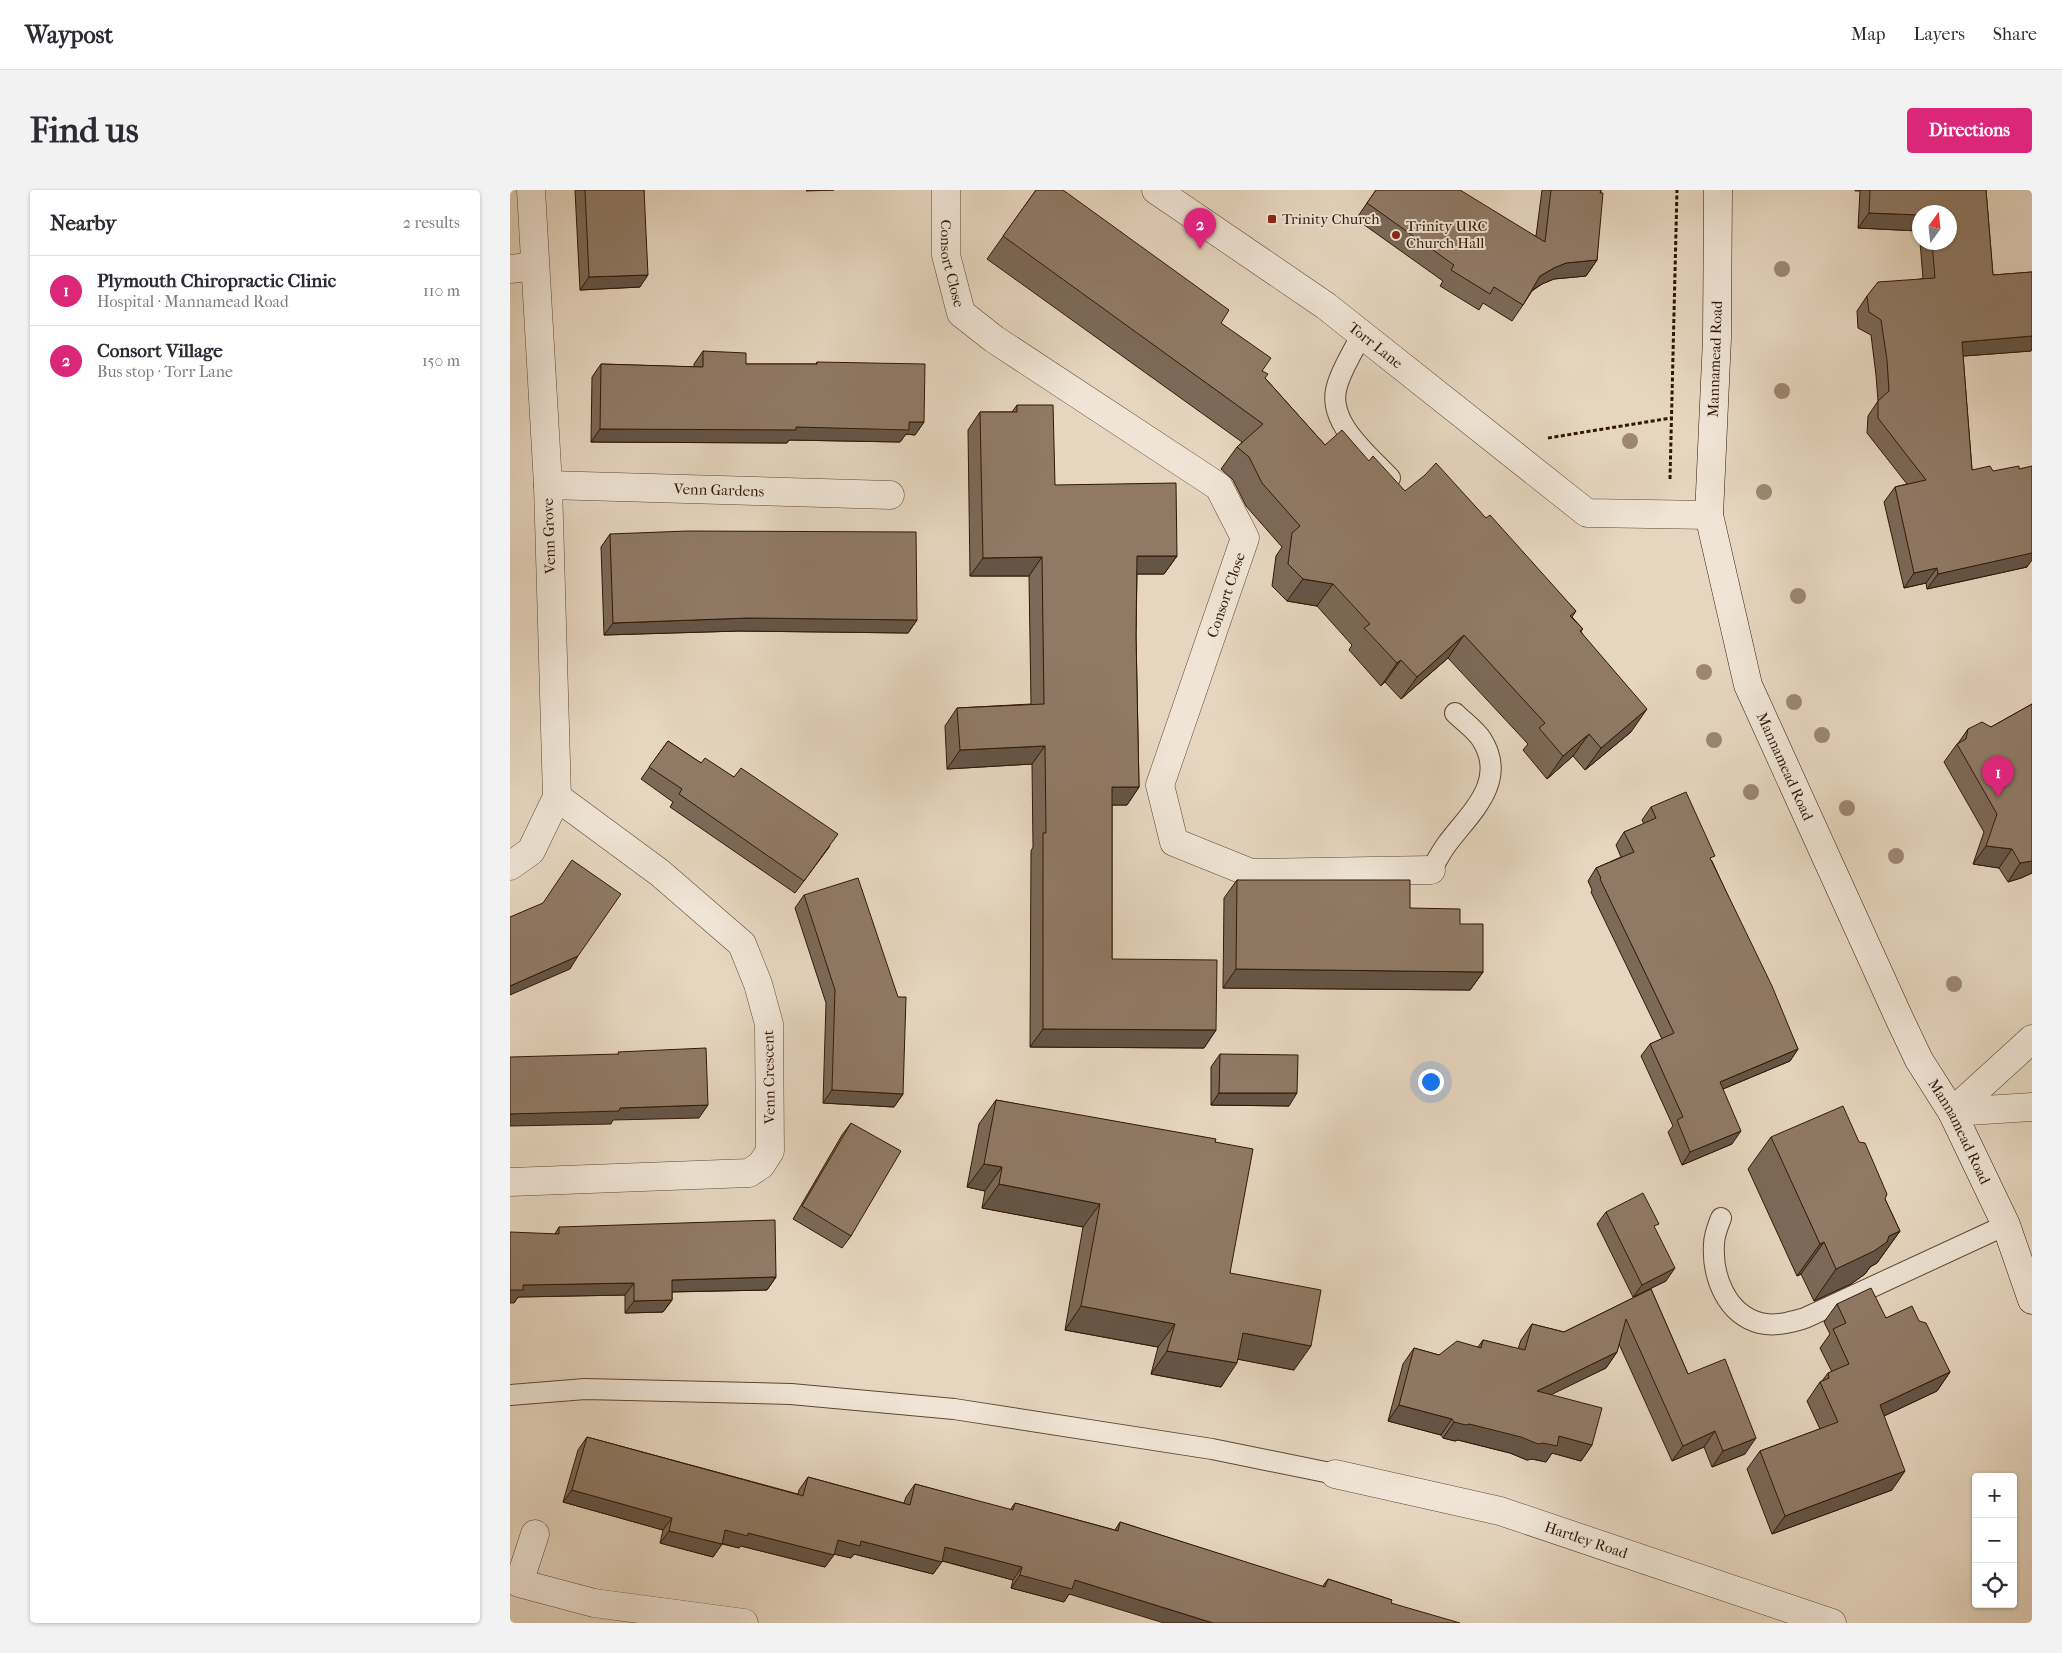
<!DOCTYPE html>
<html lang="en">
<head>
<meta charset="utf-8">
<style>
  :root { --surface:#fff; --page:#f2f2f3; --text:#2b2b33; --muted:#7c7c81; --line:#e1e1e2; --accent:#db2777 }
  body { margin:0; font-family:"IM FELL French Canon",serif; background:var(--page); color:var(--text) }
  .controls { position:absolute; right:15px; bottom:15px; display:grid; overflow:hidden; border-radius:5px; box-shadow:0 1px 4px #0004 }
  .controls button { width:45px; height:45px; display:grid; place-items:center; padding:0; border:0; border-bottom:1px solid var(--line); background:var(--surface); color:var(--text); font:25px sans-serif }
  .compass { position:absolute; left:1402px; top:15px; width:45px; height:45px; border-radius:50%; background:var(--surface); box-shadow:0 1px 4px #0004; rotate:15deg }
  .you { position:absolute; left:920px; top:891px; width:18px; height:18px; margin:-12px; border:4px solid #fff; border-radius:50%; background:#1a73e8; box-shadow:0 0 0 8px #1a73e833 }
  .badge { display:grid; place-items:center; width:32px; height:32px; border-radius:50%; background:var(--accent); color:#fff; font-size:16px; font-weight:700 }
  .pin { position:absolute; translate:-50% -41px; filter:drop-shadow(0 1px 2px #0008) }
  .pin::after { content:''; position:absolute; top:26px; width:18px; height:15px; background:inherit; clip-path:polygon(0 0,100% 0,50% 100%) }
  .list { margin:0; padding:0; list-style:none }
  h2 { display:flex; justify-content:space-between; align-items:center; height:65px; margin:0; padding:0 20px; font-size:21px }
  h2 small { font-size:16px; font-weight:400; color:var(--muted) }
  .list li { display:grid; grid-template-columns:32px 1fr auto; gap:15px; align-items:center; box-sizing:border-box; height:70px; padding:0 20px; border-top:1px solid var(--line) }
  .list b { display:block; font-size:19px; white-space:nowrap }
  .list p { margin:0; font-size:16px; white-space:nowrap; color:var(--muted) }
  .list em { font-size:16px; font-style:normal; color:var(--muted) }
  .icon { flex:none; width:28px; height:28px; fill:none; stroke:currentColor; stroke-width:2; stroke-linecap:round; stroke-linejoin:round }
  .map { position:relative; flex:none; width:1522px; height:1433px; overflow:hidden; border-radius:5px }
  header { display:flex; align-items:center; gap:30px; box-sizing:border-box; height:70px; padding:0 25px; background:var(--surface); border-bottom:1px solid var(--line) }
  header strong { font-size:24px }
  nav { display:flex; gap:28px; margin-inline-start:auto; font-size:18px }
  .intro { display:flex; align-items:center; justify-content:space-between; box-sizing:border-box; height:120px; padding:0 30px }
  h1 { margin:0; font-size:35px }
  .button { padding:12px 22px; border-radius:5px; background:var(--accent); color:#fff; font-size:18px; font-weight:700 }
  main { display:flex; gap:30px; padding:0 30px }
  aside { flex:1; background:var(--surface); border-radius:5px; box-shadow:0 1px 4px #0004 }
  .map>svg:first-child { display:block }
</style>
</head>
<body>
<header>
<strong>Waypost</strong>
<nav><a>Map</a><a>Layers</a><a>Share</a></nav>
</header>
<div class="intro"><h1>Find us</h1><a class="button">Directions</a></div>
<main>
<aside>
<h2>Nearby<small>2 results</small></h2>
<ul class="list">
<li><span class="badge">1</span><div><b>Plymouth Chiropractic Clinic</b><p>Hospital · Mannamead Road</p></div><em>110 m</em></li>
<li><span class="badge">2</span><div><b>Consort Village</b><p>Bus stop · Torr Lane</p></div><em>150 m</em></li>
</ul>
</aside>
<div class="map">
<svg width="1522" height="1433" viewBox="0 0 1522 1433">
  <rect width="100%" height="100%" fill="#e6d6bf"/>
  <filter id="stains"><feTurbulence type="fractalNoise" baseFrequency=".004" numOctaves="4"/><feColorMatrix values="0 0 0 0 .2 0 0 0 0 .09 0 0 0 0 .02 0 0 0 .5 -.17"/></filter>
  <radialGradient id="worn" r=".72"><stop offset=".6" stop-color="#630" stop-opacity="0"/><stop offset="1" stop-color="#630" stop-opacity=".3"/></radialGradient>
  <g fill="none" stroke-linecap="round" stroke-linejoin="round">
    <!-- lane casing -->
    <g stroke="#5f4734" stroke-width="22">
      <g id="lane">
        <path d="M852 144C844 160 832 178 827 196 816 232 858 264 880 288"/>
        <path d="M921 680C926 672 931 662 937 654 960 623 998 592 972 550 966 540 954 532 945 523"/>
        <path d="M1211 1028C1208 1036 1204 1045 1204 1054 1202 1086 1216 1124 1250 1133 1265 1137 1281 1132 1295 1128L1496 1035"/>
        <path d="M0 1205 75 1199 281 1204 444 1219 702 1259 825 1284"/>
      </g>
    </g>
    <!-- street casing -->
    <g stroke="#5f4734" stroke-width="29">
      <g id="street">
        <path id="s1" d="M436 0V65L451 123 484 149 709 297 735 348 650 595 664 652 741 683 921 680"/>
        <path id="s2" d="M646 0 816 116 1077 323 1199 325"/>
        <path d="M0 79 25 76"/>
        <path id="s3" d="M38 295 380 305"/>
        <path d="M0 676 21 661 47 607 38 295 21 0"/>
        <path d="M1442 922 1522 849"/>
        <path d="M1442 922 1522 917"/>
        <path d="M0 992 239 983 251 975 260 961 259 834 248 794 232 754 150 683 47 607"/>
        <path id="s4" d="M825 1284 990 1321 1322 1433"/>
        <path d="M25 1344 9 1393 84 1413 234 1433"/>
      </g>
    </g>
    <!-- secondary casing -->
    <g stroke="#321705" stroke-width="29">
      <g id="secondary">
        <path id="s5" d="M1208 0 1207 148 1199 325 1238 495 1390 830 1409 870 1442 922 1496 1035 1522 1110"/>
      </g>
    </g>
    <!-- path -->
    <g stroke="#321705" stroke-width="3" stroke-dasharray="4 2.5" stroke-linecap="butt">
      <path d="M1038 248 1161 228"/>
      <path d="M1160 289 1167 0"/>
    </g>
    <!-- lane -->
    <use href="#lane" stroke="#efe4d5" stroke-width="20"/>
    <!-- street -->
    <use href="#street" stroke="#efe4d5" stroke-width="28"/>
    <!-- secondary -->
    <use href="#secondary" stroke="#efe4d5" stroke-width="28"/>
  </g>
  <!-- trees -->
  <g fill="#9c8772">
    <circle cx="1272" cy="79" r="8"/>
    <circle cx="1272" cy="201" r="8"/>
    <circle cx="1120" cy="251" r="8"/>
    <circle cx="1254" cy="302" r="8"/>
    <circle cx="1288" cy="406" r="8"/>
    <circle cx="1194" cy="482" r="8"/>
    <circle cx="1284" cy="512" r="8"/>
    <circle cx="1312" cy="545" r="8"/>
    <circle cx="1204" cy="550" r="8"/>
    <circle cx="1241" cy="602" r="8"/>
    <circle cx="1337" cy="618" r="8"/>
    <circle cx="1386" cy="666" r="8"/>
    <circle cx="1444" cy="794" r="8"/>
  </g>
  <!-- wall -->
  <g fill="#7c6958" stroke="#321705">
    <path d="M65 0H134L130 97 70 100Z"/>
    <path d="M526 0 711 133 752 181 755 188 815 255 859 271 895 301 976 328 1066 421 1062 427 1073 439 1071 441 1121 542 1075 580 1063 566 1037 589 1013 560 1018 554 938 468 891 509 875 492 871 496 839 460 842 455 807 416 777 411 762 396 766 366 772 357 736 316 723 290 711 279 727 257 732 252 477 69Z"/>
    <path d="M866 0 1026 46 1032 0H1091L1087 70 1076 86 1044 89 1032 94 1022 101 1013 115 1002 131 973 113 969 120 930 96 933 91 846 29Z"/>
    <path d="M1345 0H1476L1483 85 1522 82V159L1521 161 1453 166 1462 280 1517 377 1417 399 1416 393 1394 398 1374 312 1385 297 1397 294 1357 243 1358 226 1368 211 1366 185 1361 145 1348 138 1347 121 1357 106 1413 88 1410 52H1440V22H1410V47L1409 41 1348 38 1350 1H1345Z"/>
    <path d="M193 161 236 174H306L307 172 414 232 405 245 396 244 390 252 279 250 277 253 81 252 82 187 91 174 184 177V174Z"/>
    <path d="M507 215 545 295 667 366 654 384H627L626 445 629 597 617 615H602V769L706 840 694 858 520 857 521 661 523 657 522 574 437 579 435 536 447 518 521 514 519 386H460L458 240 470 222H502Z"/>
    <path d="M100 344 407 430 398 443 229 441 94 445 91 357Z"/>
    <path d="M1522 514V683L1511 688 1498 692 1489 678 1463 674 1474 642 1434 572 1447 554 1449 552 1458 539 1481 537Z"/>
    <path d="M158 551 191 573 224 587 320 656 285 703 160 617 163 612 131 589Z"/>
    <path d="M1141 617 1202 671 1288 859 1280 871 1213 899 1222 954 1172 975 1158 942 1163 936 1131 866 1140 854 1152 849 1081 702 1082 700 1078 691 1086 678 1111 667 1106 655 1114 642 1134 634 1132 630Z"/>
    <path d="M727 690 900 718 950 734 973 782 960 800 713 798 714 708Z"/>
    <path d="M294 705 393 904 384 917 313 913 316 813 285 718Z"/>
    <path d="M710 864 779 916 701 915V877Z"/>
    <path d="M486 910 705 952 720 1083 784 1180 728 1169 711 1197 641 1184 648 1157 555 1140 573 1037 472 1018 475 1001 457 997 469 934Z"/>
    <path d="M341 933V1046L332 1058 283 1029 332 945Z"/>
    <path d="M1261 947 1375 1009 1390 1041 1367 1073 1360 1077 1355 1084 1341 1094 1304 1111 1291 1084 1287 1086 1238 979Z"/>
    <path d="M1096 1022 1145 1039 1156 1091 1123 1107 1087 1034Z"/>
    <path d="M49 1037 266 1087 257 1100 162 1102V1110L153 1122 115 1123V1105L8 1107 4 1113Z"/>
    <path d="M1141 1099 1178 1184 1235 1264 1202 1277 1194 1257 1162 1271 1109 1154 1107 1162 1096 1178 1041 1204 1082 1255 1071 1271 1042 1263 1036 1272 1022 1269 1017 1270 1000 1263 948 1250 945 1251 933 1248 931 1245 878 1231 893 1174 904 1158 929 1165 968 1157 973 1150 1008 1159 1011 1150 1022 1134 1054 1142Z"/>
    <path d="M1327 1114 1376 1128 1409 1131 1440 1182 1427 1201 1374 1226 1382 1300 1262 1344 1237 1279 1250 1261 1310 1239 1297 1211 1310 1192 1312 1191 1318 1183 1322 1182 1310 1158 1320 1144 1314 1132Z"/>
    <path d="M77 1247 288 1304 289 1300 298 1287 394 1313 396 1307 405 1294 500 1320 505 1313 605 1340 610 1332 812 1397 818 1389 882 1410 559 1404 554 1412 501 1398 503 1390 432 1371 423 1384 344 1364 341 1368 324 1364 315 1377 231 1356 229 1358 212 1354 203 1367 150 1353 153 1340 53 1312 68 1260Z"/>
  </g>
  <!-- shaded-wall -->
  <g fill="#655547" stroke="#321705">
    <path d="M297 0H324L296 1Z"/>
    <path d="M1359 23 1410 25V40L1409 41 1348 38Z"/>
    <path d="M1087 70 1076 86 1044 89 1032 94 1019 102 1030 86 1044 78 1056 73Z"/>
    <path d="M138 85 130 97 70 100 79 87Z"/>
    <path d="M1522 146V159L1521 161 1441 167 1452 152Z"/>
    <path d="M399 232H414L405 245 396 244 390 252 279 250 277 253 81 252 90 239 286 237Z"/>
    <path d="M1522 358V370L1517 377 1417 399 1428 384Z"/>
    <path d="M627 366H667L654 384H615Z"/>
    <path d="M532 367 519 386H460L473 368Z"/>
    <path d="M1427 378 1416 393 1394 398 1404 383Z"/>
    <path d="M793 389 823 394 807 416 777 411Z"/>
    <path d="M238 428 407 430 398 443 229 441 94 445 103 433Z"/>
    <path d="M954 445 938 468 891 509 907 487Z"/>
    <path d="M891 470 875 492 871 496 887 473Z"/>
    <path d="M1137 519 1121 542 1075 580 1091 558Z"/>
    <path d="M1079 544 1063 566 1037 589 1053 566Z"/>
    <path d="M535 556 522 574 437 579 450 560Z"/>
    <path d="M602 597H629L617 615H590Z"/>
    <path d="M1476 656 1502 659 1489 678 1463 674Z"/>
    <path d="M1522 671V683L1511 688 1498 692 1510 673Z"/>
    <path d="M68 766 60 779 0 805V796Z"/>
    <path d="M726 779 973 782 960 800 713 798Z"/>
    <path d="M533 839 706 840 694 858 520 857Z"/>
    <path d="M1288 859 1280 871 1201 904 1210 892Z"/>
    <path d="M322 900 393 904 384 917 313 913Z"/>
    <path d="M709 903H787L779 916 701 915Z"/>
    <path d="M198 915 189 928 103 930 101 934 0 936V924L110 918Z"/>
    <path d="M1231 941 1222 954 1172 975 1180 962Z"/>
    <path d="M474 974 492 977 475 1001 457 997Z"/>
    <path d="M489 994 590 1014 573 1037 472 1018Z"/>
    <path d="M1390 1041 1367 1073 1360 1077 1355 1084 1341 1094 1304 1111 1326 1079 1379 1046Z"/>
    <path d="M1314 1052 1291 1084 1287 1086 1310 1054Z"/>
    <path d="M1165 1078 1156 1091 1123 1107 1132 1095Z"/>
    <path d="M266 1087 257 1100 153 1102 162 1090Z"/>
    <path d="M124 1093 115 1105 8 1107 4 1113H0V1100L13 1095Z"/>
    <path d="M162 1110 153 1122 115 1123 124 1111Z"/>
    <path d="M571 1116 665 1134 648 1157 555 1140Z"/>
    <path d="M733 1143 801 1156 784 1180 716 1167Z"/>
    <path d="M657 1161 727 1173 711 1197 641 1184Z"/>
    <path d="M1107 1162 1096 1178 1016 1217 1027 1201Z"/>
    <path d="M1440 1182 1427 1201 1357 1234 1370 1215Z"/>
    <path d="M889 1215 942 1229 931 1245 878 1231Z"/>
    <path d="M944 1232 1049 1246 1082 1255 1071 1271 1042 1263 1036 1272 1022 1269 1017 1270 1000 1263 948 1250 945 1251 933 1248Z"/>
    <path d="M1205 1241 1194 1257 1162 1271 1173 1256Z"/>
    <path d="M1246 1248 1235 1264 1202 1277 1213 1261Z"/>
    <path d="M1395 1281 1382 1300 1262 1344 1275 1326Z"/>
    <path d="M62 1300 162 1328 153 1340 53 1312Z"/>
    <path d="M215 1340 238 1343 324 1365 315 1377 231 1356 229 1358 207 1352Z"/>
    <path d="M159 1341 212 1354 203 1367 150 1353Z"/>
    <path d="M328 1350 351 1351 432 1372 423 1384 344 1364 341 1368 319 1363Z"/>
    <path d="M435 1357 512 1377 503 1390 426 1369Z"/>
    <path d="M510 1385 565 1390 703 1433H654L559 1404 554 1412 501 1398Z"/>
  </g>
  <!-- building -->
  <g fill="#907a66" stroke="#321705">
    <path d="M75 0H134L138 85 79 87Z"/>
    <path d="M526 0H553L719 120 711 133 761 168 752 181 758 184 755 188 815 255 832 240 859 271 863 266 895 301 915 285 926 273 976 328 980 325 1066 421 1060 426 1073 439 1070 441 1137 519 1091 558 1079 544 1053 566 1029 538 1035 533 954 445 907 487 891 470 887 473 854 438 860 434 823 394 793 389 778 374 782 343 790 336 752 293 739 267 727 257 753 234 493 46Z"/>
    <path d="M866 0H950L1035 52 1041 0H1091L1090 3H1093L1087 70 1056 73 1044 78 1030 86 1013 115 984 97 980 104 941 80 944 75 857 13Z"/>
    <path d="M1360 0H1476L1483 85 1522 82V146L1452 152 1462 280 1480 276 1483 281 1509 276V279L1522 276V363L1428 384 1427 378 1404 383 1385 297 1416 290 1368 228V211L1379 201 1377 170 1371 130 1359 122 1357 106 1368 92 1425 88 1422 52H1440V22H1410V25L1359 23Z"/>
    <path d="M193 161 236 163V174H307V172L415 174 414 232H399V240L286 237V240L90 239 91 174 193 177Z"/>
    <path d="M507 215H543L545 295 666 293 667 366H627L626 445 629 597H602V769L707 770 706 840 533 839V643H536L535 556 450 560 447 518 534 514 532 367 473 368 470 222H507Z"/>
    <path d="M177 341 406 342 407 430 238 428 103 433 100 344Z"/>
    <path d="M1522 514V671L1510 673 1502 659 1476 656 1487 624 1447 554 1456 549 1458 539 1472 532 1481 537Z"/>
    <path d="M158 551 191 573 195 568 224 587 231 578 328 644 294 691 169 604 172 599 139 577Z"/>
    <path d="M1176 602 1205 666 1200 668 1262 796 1288 859 1210 892 1231 941 1180 962 1167 930 1173 927 1140 854 1164 843 1090 689 1091 688 1086 678 1124 662 1114 642 1146 628 1141 617Z"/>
    <path d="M62 670 111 704 68 766 0 796V727L33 713Z"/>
    <path d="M348 688 388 807H396L393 904 322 900 325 800 294 705Z"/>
    <path d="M727 690H900V718L950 719V734H973V782L726 779Z"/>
    <path d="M196 858 198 915 110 918 109 921 0 924V867L109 864 108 862Z"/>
    <path d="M710 864 788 865 787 903H709Z"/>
    <path d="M486 910 706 949 705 952 743 959 720 1083 811 1100 801 1156 733 1143 727 1173 657 1161 665 1134 571 1116 590 1014 489 994 492 977 474 974Z"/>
    <path d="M1333 916 1349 952 1355 953 1377 1004 1375 1009 1390 1041 1379 1046 1377 1052 1364 1061 1326 1079 1314 1052 1310 1054 1261 947Z"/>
    <path d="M341 933 391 961 341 1046 292 1016Z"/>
    <path d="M1133 1003 1149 1034 1144 1036 1165 1078 1132 1095 1096 1022Z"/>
    <path d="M265 1030 266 1087 162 1090V1110L124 1111V1093L13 1095V1100H0V1042L49 1044V1037Z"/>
    <path d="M1361 1098 1376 1128 1402 1116 1409 1131 1416 1133 1440 1182 1370 1215 1395 1281 1275 1326 1250 1261 1328 1232 1310 1192 1319 1188 1318 1183 1339 1174 1323 1139 1336 1133 1327 1114Z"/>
    <path d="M1141 1099 1178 1184 1215 1169 1246 1248 1213 1261 1205 1241 1173 1256 1116 1129 1107 1162 1027 1201 1092 1218 1082 1255 1049 1246 1047 1256 1033 1253 1028 1254 1011 1247 959 1234 956 1235 944 1232 942 1229 889 1215 904 1158 929 1165 947 1151 971 1158 973 1150 1015 1160 1022 1134 1054 1142Z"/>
    <path d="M77 1247 293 1306 298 1287 400 1315 405 1294 503 1320 505 1313 608 1341 610 1332 815 1397 818 1389 882 1410 881 1413 950 1433H703L565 1390 562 1399 510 1385 512 1377 435 1357 432 1372 351 1351 350 1356 328 1350 324 1365 238 1343V1346L215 1340 212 1354 159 1341 162 1328 62 1300Z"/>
  </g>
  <!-- markers -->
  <g fill="#8f2418" stroke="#efe4d5" stroke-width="2">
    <rect x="757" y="24" width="10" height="10" rx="2.5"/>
    <circle cx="886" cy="45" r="5"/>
  </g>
  <g text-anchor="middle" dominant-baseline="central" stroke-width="4" stroke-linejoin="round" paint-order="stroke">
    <!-- poi labels -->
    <g font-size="15" fill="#321705" stroke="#efe4d5" text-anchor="start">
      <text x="772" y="29">Trinity Church</text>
      <text x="896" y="36">Trinity URC<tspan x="896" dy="17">Church Hall</tspan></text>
    </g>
    <!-- street labels -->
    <g font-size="15" fill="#321705" stroke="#efe4d5">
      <text stroke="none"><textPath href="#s1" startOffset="74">Consort Close</textPath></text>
      <text stroke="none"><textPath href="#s2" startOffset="269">Torr Lane</textPath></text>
      <text transform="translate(1205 169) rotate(-88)">Mannamead Road</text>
      <text stroke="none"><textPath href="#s3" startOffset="171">Venn Gardens</textPath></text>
      <text transform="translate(39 346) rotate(-92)">Venn Grove</text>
      <text transform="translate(716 405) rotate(-71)">Consort Close</text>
      <text stroke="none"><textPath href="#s5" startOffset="589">Mannamead Road</textPath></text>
      <text transform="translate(259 887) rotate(-91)">Venn Crescent</text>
      <text stroke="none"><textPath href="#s5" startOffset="994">Mannamead Road</textPath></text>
      <text stroke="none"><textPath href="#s4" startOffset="260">Hartley Road</textPath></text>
    </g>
  </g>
  <rect width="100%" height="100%" filter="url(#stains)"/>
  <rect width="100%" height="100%" fill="url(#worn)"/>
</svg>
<div class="controls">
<button>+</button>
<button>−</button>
<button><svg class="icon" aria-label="locate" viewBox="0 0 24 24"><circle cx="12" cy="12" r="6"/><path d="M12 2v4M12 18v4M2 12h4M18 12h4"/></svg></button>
</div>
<svg class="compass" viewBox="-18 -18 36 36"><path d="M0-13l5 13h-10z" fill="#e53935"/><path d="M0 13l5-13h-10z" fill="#7c7c81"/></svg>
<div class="you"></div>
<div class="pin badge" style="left:1488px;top:607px">1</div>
<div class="pin badge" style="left:690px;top:59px">2</div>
</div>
</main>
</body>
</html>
